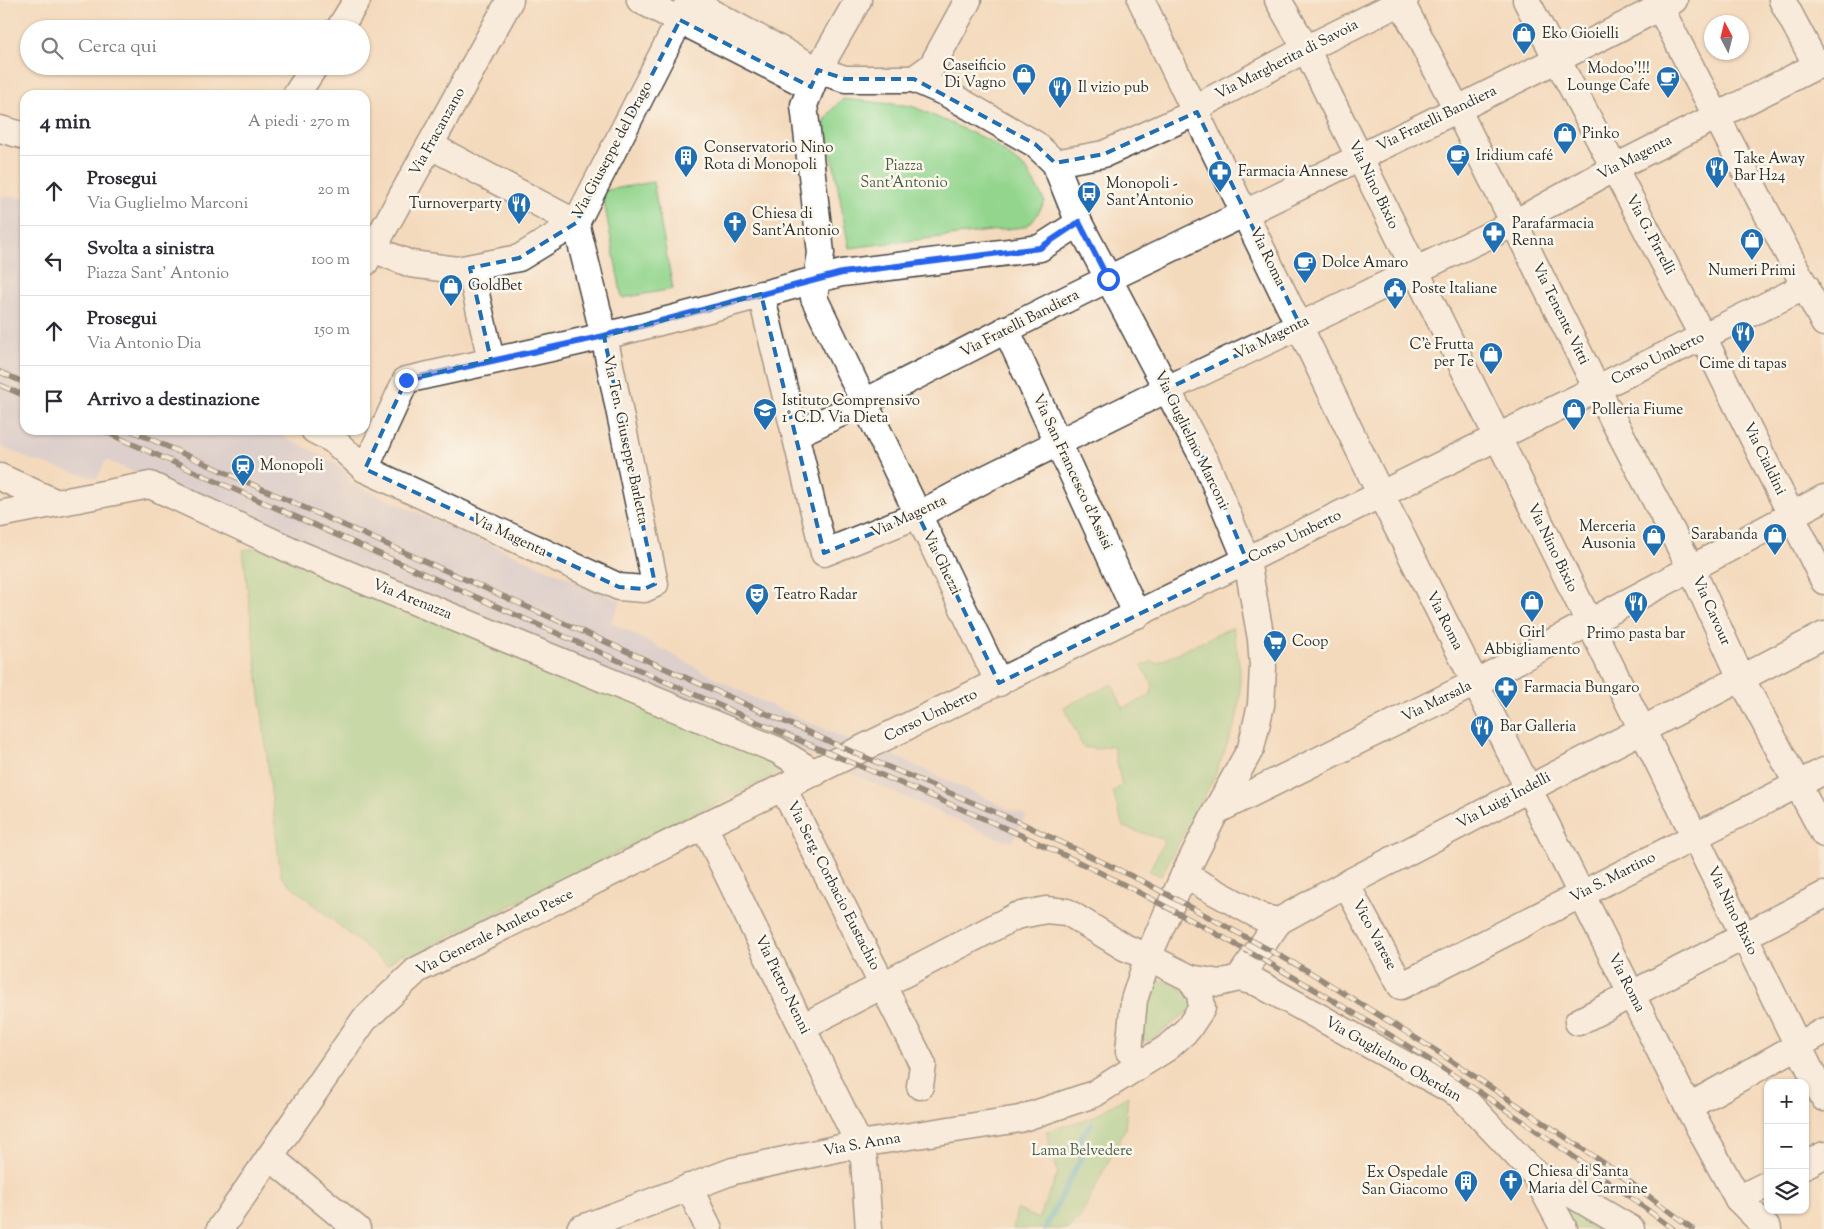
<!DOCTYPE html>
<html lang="it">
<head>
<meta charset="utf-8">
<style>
  :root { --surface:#fff; --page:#f2f2f3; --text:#2b2b33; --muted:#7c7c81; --line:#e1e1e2 }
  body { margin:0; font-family:"Sorts Mill Goudy",serif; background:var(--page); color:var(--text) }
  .controls { position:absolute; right:15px; bottom:15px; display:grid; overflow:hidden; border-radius:10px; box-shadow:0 1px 4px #0004 }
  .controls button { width:45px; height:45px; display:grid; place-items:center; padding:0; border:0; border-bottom:1px solid var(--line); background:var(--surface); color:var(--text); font:25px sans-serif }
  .compass { position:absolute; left:1704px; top:15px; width:45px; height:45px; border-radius:50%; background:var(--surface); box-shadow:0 1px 4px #0004; rotate:353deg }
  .stop { position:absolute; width:15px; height:15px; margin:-11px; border:4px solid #2563eb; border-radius:50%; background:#fff }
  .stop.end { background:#2563eb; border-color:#fff; box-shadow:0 1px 5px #0008 }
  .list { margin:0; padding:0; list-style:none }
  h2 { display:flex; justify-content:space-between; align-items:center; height:65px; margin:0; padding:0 20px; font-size:21px }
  h2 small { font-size:16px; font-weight:400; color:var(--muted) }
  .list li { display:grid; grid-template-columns:32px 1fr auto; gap:15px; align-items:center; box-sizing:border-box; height:70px; padding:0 20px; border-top:1px solid var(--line) }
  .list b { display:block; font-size:19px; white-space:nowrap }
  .list p { margin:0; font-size:16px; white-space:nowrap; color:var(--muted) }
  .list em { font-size:16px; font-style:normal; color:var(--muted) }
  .icon { flex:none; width:28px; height:28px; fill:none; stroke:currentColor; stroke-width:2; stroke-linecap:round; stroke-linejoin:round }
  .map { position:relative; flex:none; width:1824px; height:1229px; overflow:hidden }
  .search { position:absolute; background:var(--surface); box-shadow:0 1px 4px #0004; left:20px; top:20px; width:350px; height:55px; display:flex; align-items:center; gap:12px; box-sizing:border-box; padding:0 18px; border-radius:28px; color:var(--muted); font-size:19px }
  .panel { position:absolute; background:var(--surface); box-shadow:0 1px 4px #0004; left:20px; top:90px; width:350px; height:345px; border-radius:15px }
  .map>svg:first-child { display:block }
</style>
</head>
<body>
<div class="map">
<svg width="1824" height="1229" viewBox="0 0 1824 1229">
  <rect width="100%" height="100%" fill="#fbf7ec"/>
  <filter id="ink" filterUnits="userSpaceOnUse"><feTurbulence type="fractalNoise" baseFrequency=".02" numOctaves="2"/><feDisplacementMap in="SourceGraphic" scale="10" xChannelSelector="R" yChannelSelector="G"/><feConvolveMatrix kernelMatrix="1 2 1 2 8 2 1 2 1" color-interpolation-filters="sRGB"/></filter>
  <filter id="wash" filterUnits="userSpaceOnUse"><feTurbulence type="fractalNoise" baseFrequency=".0096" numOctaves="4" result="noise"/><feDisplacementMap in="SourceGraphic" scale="20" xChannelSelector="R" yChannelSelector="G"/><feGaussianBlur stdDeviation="1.12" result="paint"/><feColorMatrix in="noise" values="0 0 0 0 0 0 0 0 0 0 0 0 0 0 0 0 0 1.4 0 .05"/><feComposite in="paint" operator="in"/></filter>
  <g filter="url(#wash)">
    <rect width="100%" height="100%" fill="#f4dabd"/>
    <!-- industrial -->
    <path fill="#c1c2dd" d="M0 196 25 198V430H269L321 455 346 470 350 483 621 601 611 622 750 696 876 752H887L1013 811 1026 815 1012 842 997 838 776 740 478 624 106 460 97 479 31 460 0 446Z"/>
    <!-- green -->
    <g fill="#93d58d" stroke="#5f805c">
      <path d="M843 99 912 106 992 142 1027 170 1045 202 1033 221 1024 227 849 248 832 155 820 151C821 127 824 115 843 99Z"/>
      <path d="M653 182 673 289 622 298 602 191Z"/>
      <path d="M267 547 774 755 778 773 448 937 411 959 402 953 387 965 281 877 243 550Z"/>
      <path d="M1233 627 1240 669V695L1236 722 1213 780 1161 876 1149 871 1165 840 1123 827 1113 792 1122 785 1113 745 1095 749 1083 747 1064 707 1112 684 1123 708 1150 696 1153 686 1142 666 1153 661 1155 664Z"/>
      <path d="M1157 980 1175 984 1193 997 1194 1007 1150 1041 1142 1040 1146 984Z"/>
      <path d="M1128 1096 1125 1129 1079 1219 1069 1229H1013L1017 1209 1038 1219 1058 1173 1046 1131 1091 1118Z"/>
      <path d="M1572 1203 1611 1229H1568L1560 1208Z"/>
    </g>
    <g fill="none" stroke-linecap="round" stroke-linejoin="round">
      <!-- stream -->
      <path stroke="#4fbacb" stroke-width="5.5" d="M1045 1229 1085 1150 1080 1137 1092 1124"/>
    </g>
  </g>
  <g filter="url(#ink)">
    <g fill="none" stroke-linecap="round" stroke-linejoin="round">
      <!-- minor casing -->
      <g stroke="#494541" stroke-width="29">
        <g id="minor">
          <path d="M640 0 811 87"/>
          <path d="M688 0 818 70 858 0"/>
          <path d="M1141 0 1381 495 1688 1107 1738 1199 1768 1229"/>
          <path d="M1278 0 1306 49 1824 1098"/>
          <path d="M1400 0 1457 109 1597 389 1691 568 1741 678 1824 834"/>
          <path d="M1526 0 1703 337 1824 581"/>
          <path d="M1656 0 1824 323"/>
          <path d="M1782 0 1817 66"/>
          <path d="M339 29 357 0"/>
          <path d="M914 79 932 66 968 0"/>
          <path d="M296 95 315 66"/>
          <path d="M1195 108 1306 49 1405 0"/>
          <path d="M0 129 25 136"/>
          <path d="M1055 163 1104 154 1197 112"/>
          <path d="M1079 223 1207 465 1247 561 1261 639 1263 667 1261 705 1251 748 1216 811"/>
          <path d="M365 246 411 264 457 270 519 258 576 223 690 0"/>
          <path d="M365 263 510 0"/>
          <path d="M470 268 491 360"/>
          <path d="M761 294 824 553 918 515 989 477 1167 389 1515 223 1614 168 1824 62"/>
          <path d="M1006 329 1137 615"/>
          <path d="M314 430 333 440 365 469 619 587 644 589 655 584 604 336 576 223 431 146"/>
          <path d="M796 434C902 387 1003 329 1108 279 1298 188 1487 96 1674 0"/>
          <path d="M365 469 406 380C472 365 538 352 603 336 683 318 763 293 842 273L1040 248 1079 223 1055 163 1035 144 946 93 914 79H845L818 70 804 105 821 253 814 298 999 683"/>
          <path d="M0 477 57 503"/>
          <path d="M0 514 150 485 299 554 777 750 815 773"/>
          <path d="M783 788 923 1065 920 1086"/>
          <path d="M704 826 859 1144 864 1160 869 1229"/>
          <path d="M1184 875 1263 918 1279 921 1346 884 1824 635"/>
          <path d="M1346 884 1401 986 1824 771"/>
          <path d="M1190 978 1219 983 1239 978 1279 921"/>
          <path d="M1239 978 1258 983 1460 1095 1532 1171 1631 1229"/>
          <path d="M1578 1022 1824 895"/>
          <path d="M802 1027 1016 916 1046 910 1067 912 1124 947 1148 957 1184 875 1216 811 1475 683 1824 498"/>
          <path d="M1688 1107 1824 1031"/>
          <path d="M270 1157 357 1229"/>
          <path d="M1805 1165 1824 1155"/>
          <path d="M1533 1171 1564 1229"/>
          <path d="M689 1187 709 1229"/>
          <path d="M1738 1199 1768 1184"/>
          <path d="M220 1229 364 1020 417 970 704 826 1806 286"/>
          <path d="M580 1229 733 1171 859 1144 1020 1119 1094 1094 1167 1048 1188 1029 1202 1008 1200 994 1190 978 1148 957 1134 1000 1129 1051 1141 1063"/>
        </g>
      </g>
      <!-- minor -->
      <use href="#minor" stroke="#fff" stroke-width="26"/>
      <!-- rail casing -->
      <g stroke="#2b2b2b" stroke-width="5.5">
        <g id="rail">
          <path d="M0 372 25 383"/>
          <path d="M0 385 25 396"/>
          <path d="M101 430C312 524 523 618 734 712 869 772 1009 824 1140 893 1327 990 1505 1102 1673 1229"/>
          <path d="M130 430 855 753 1021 823 1146 883 1308 971 1435 1050 1604 1163 1693 1229"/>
        </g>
      </g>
      <!-- rail -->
      <use href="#rail" stroke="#fbf7ec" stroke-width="4" stroke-dasharray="11" stroke-linecap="butt"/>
    </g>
  </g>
  <g fill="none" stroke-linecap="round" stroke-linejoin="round" filter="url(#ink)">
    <!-- route -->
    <path stroke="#2563eb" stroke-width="6" d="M406 380 604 336 842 273 1040 248 1079 222 1108 279"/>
  </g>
  <!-- marked area -->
  <path d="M0 0H1824V1229H0ZM680 20 811 87 818 70 845 79H914L1035 144 1055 163 1104 154 1197 112 1300 325 1167 389 1207 465 1247 561 999 683 918 515 824 553 761 294 604 336 655 584 644 589 619 587 365 469 406 380 491 360 470 268 519 258 576 223Z" fill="#f4dabd" fill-opacity=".55" fill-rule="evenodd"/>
  <path fill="none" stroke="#1f6fb2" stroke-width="4" stroke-dasharray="10 6" stroke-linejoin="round" d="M680 20 811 87 818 70 845 79H914L1035 144 1055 163 1104 154 1197 112 1300 325 1167 389 1207 465 1247 561 999 683 918 515 824 553 761 294 604 336 655 584 644 589 619 587 365 469 406 380 491 360 470 268 519 258 576 223Z"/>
  <!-- icons -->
  <defs>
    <g id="shop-pin" transform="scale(1.25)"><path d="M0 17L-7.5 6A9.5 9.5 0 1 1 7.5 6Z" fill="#1f6fb2" stroke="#fbf7ec"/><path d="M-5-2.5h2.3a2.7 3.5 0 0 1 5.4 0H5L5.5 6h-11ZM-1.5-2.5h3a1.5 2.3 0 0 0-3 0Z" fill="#fff"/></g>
    <g id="cafe-pin" transform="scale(1.25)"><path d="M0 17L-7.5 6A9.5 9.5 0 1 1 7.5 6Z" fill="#1f6fb2" stroke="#fbf7ec"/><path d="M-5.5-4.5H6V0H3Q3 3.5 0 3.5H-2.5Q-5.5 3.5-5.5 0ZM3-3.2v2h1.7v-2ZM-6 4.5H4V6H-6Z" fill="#fff"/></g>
    <g id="restaurant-pin" transform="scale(1.25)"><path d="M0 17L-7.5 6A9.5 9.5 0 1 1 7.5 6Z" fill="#1f6fb2" stroke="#fbf7ec"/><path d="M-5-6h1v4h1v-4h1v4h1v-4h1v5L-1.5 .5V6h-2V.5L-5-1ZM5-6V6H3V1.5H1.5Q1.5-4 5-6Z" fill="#fff"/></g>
    <g id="building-pin" transform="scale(1.25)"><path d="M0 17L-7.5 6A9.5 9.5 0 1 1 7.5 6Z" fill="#1f6fb2" stroke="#fbf7ec"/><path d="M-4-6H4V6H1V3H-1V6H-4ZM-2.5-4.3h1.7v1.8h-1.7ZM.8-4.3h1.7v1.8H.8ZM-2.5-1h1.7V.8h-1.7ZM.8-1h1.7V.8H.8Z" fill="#fff"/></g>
    <g id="pharmacy-pin" transform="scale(1.25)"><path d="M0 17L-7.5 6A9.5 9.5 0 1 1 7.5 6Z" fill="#1f6fb2" stroke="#fbf7ec"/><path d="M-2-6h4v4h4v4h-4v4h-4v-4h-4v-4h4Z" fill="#fff"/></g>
    <g id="bus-pin" transform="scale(1.25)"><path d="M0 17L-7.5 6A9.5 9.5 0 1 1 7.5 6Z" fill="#1f6fb2" stroke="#fbf7ec"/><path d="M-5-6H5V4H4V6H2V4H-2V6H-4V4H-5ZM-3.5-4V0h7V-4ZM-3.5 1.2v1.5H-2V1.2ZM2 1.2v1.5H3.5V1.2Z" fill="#fff"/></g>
    <g id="church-pin" transform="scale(1.25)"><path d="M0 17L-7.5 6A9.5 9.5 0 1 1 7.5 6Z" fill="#1f6fb2" stroke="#fbf7ec"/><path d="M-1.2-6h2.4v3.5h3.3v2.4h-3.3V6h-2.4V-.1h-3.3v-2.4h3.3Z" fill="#fff"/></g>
    <g id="civic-pin" transform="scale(1.25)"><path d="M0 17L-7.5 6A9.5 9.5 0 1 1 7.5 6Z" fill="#1f6fb2" stroke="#fbf7ec"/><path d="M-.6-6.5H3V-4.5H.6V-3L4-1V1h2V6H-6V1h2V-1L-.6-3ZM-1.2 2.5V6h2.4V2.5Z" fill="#fff"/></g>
    <g id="school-pin" transform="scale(1.25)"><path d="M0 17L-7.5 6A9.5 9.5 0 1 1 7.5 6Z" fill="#1f6fb2" stroke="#fbf7ec"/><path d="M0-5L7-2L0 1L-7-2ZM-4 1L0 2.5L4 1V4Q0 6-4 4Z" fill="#fff"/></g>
    <g id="station-pin" transform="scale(1.25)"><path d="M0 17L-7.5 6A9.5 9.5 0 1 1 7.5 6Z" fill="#1f6fb2" stroke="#fbf7ec"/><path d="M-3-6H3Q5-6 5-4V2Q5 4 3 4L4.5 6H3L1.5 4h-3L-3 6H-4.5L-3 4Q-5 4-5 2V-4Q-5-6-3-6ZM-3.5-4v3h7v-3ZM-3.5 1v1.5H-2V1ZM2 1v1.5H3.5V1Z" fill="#fff"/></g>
    <g id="theatre-pin" transform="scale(1.25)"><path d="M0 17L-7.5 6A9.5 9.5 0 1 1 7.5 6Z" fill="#1f6fb2" stroke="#fbf7ec"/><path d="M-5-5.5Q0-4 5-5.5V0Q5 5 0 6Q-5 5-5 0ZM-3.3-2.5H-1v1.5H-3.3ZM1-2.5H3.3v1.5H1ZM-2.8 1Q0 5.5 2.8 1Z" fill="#fff"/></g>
    <g id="supermarket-pin" transform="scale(1.25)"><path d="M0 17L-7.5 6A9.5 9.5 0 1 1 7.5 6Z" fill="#1f6fb2" stroke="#fbf7ec"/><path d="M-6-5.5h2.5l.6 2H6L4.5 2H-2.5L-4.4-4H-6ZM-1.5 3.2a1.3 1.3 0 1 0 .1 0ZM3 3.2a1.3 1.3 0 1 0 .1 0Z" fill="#fff"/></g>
  </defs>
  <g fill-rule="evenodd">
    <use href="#shop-pin" x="1524" y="34"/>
    <use href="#shop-pin" x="1024" y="75"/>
    <use href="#cafe-pin" x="1668" y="78"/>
    <use href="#restaurant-pin" x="1060" y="88"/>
    <use href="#shop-pin" x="1565" y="134"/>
    <use href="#cafe-pin" x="1458" y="156"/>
    <use href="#building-pin" x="686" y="157"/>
    <use href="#restaurant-pin" x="1717" y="168"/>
    <use href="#pharmacy-pin" x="1220" y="172"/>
    <use href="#bus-pin" x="1089" y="193"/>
    <use href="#restaurant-pin" x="519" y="204"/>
    <use href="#church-pin" x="735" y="223"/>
    <use href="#pharmacy-pin" x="1494" y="233"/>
    <use href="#shop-pin" x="1752" y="240"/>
    <use href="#cafe-pin" x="1305" y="263"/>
    <use href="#shop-pin" x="451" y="286"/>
    <use href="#civic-pin" x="1395" y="289"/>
    <use href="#restaurant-pin" x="1743" y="333"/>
    <use href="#shop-pin" x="1491" y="354"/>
    <use href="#school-pin" x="765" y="410"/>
    <use href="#shop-pin" x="1574" y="410"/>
    <use href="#station-pin" x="243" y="466"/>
    <use href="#shop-pin" x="1775" y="535"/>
    <use href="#shop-pin" x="1654" y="536"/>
    <use href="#theatre-pin" x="757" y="595"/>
    <use href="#shop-pin" x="1532" y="602"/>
    <use href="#restaurant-pin" x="1636" y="603"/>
    <use href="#supermarket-pin" x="1275" y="642"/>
    <use href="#pharmacy-pin" x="1506" y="688"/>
    <use href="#restaurant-pin" x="1482" y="727"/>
    <use href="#church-pin" x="1511" y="1181"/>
    <use href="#building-pin" x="1466" y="1182"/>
  </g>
  <g text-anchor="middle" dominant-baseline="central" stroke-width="5" stroke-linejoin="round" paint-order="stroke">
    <!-- poi labels -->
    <g font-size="15" fill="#2b2b2b" stroke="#fbf7ec" text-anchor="start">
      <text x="1542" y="34">Eko Gioielli</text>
      <text x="1006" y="66" text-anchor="end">Caseificio<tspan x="1006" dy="17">Di Vagno</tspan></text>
      <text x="1650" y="69" text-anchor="end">Modoo’!!!<tspan x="1650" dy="17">Lounge Cafe</tspan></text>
      <text x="1078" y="88">Il vizio pub</text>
      <text x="1582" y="134">Pinko</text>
      <text x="704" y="148">Conservatorio Nino<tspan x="704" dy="17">Rota di Monopoli</tspan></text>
      <text x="1476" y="156">Iridium café</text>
      <text x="1734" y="159">Take Away<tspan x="1734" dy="17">Bar H24</tspan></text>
      <text x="1238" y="172">Farmacia Annese</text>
      <text x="1106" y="184">Monopoli -<tspan x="1106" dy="17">Sant’Antonio</tspan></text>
      <text x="502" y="204" text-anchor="end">Turnoverparty</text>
      <text x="752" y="214">Chiesa di<tspan x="752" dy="17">Sant'Antonio</tspan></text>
      <text x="1512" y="224">Parafarmacia<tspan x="1512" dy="17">Renna</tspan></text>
      <text x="1322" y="263">Dolce Amaro</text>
      <text x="1752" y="271" text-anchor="middle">Numeri Primi</text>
      <text x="468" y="286">GoldBet</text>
      <text x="1412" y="289">Poste Italiane</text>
      <text x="1474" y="345" text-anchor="end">C'è Frutta<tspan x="1474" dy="17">per Te</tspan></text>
      <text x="1743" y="364" text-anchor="middle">Cime di tapas</text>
      <text x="782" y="401">Istituto Comprensivo<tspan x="782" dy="17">1° C.D. Via Dieta</tspan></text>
      <text x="1592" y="410">Polleria Fiume</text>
      <text x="260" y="466">Monopoli</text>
      <text x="1636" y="527" text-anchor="end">Merceria<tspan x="1636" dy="17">Ausonia</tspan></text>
      <text x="1758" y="535" text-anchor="end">Sarabanda</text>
      <text x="774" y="595">Teatro Radar</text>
      <text x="1532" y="633" text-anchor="middle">Girl<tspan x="1532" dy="17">Abbigliamento</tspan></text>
      <text x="1636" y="634" text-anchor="middle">Primo pasta bar</text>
      <text x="1292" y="642">Coop</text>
      <text x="1524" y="688">Farmacia Bungaro</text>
      <text x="1500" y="727">Bar Galleria</text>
      <text x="1528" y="1172">Chiesa di Santa<tspan x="1528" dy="17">Maria del Carmine</tspan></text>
      <text x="1448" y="1173" text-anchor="end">Ex Ospedale<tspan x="1448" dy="17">San Giacomo</tspan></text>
    </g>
    <!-- street labels -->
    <g font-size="15" fill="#2b2b2b" stroke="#fbf7ec">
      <text transform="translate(1287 60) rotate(-27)">Via Margherita di Savoia</text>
      <text transform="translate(1437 119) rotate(-26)">Via Fratelli Bandiera</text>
      <text transform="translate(438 132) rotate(-61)">Via Fracanzano</text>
      <text transform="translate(613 150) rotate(-62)">Via Giuseppe del Drago</text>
      <text transform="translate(1635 158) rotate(-27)">Via Magenta</text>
      <text transform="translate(1373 185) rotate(64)">Via Nino Bixio</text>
      <text transform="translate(1650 235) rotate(62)">Via G. Pirrelli</text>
      <text transform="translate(1267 257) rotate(64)">Via Roma</text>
      <text transform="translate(1560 314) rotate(64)">Via Tenente Vitti</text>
      <text transform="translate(1020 324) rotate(-27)">Via Fratelli Bandiera</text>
      <text transform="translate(1272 338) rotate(-26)">Via Magenta</text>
      <text transform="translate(1658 359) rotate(-26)">Corso Umberto</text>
      <text transform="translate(625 440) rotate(78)">Via Ten. Giuseppe Barletta</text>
      <text transform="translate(1191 440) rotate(64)">Via Guglielmo Marconi</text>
      <text transform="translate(1764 459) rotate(64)">Via Cialdini</text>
      <text transform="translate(1072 472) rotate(65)">Via San Francesco d'Assisi</text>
      <text transform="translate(909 517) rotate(-25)">Via Magenta</text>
      <text transform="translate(509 536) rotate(25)">Via Magenta</text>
      <text transform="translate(1295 537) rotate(-26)">Corso Umberto</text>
      <text transform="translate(1552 548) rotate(64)">Via Nino Bixio</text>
      <text transform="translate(941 563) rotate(64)">Via Ghezzi</text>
      <text transform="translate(412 600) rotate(22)">Via Arenazza</text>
      <text transform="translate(1711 611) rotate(66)">Via Cavour</text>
      <text transform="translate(1444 621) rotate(63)">Via Roma</text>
      <text transform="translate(1437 702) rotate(-26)">Via Marsala</text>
      <text transform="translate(931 716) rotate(-26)">Corso Umberto</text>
      <text transform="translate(1504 801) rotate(-28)">Via Luigi Indelli</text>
      <text transform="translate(1613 878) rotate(-27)">Via S. Martino</text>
      <text transform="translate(833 886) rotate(63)">Via Serg. Corbacio Eustachio</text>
      <text transform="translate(1732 911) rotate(64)">Via Nino Bixio</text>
      <text transform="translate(495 933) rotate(-27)">Via Generale Amleto Pesce</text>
      <text transform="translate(1374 935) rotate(62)">Vico Varese</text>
      <text transform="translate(1626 983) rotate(63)">Via Roma</text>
      <text transform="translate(782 985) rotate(64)">Via Pietro Nenni</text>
      <text transform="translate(1393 1060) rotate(30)">Via Guglielmo Oberdan</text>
      <text transform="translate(862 1145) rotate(-10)">Via S. Anna</text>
    </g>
    <!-- park labels -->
    <g font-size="15" fill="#4a5e48" stroke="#fbf7ec">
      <text x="904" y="166">Piazza<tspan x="904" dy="17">Sant'Antonio</tspan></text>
      <text x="1082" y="1151">Lama Belvedere</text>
    </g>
  </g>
</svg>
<div class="controls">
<button>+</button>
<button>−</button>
<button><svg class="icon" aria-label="layers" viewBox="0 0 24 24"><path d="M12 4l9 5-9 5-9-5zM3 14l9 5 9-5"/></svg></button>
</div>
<svg class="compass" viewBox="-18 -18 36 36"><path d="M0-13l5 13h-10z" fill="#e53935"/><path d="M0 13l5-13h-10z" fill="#7c7c81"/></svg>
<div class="stop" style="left:1108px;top:279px"></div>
<div class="stop end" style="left:406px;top:380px"></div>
<div class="search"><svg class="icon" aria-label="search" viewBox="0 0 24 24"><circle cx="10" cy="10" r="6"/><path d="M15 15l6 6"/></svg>Cerca qui</div>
<section class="panel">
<h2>4 min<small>A piedi · 270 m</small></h2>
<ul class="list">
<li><svg class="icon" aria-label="ahead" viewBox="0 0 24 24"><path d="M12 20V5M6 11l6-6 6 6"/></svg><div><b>Prosegui</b><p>Via Guglielmo Marconi</p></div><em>20 m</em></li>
<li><svg class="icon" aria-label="left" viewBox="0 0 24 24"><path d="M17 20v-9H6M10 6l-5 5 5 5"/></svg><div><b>Svolta a sinistra</b><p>Piazza Sant' Antonio</p></div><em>100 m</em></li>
<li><svg class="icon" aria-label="ahead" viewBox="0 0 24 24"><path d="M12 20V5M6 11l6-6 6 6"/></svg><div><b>Prosegui</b><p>Via Antonio Dia</p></div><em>150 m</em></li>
<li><svg class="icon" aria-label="arrive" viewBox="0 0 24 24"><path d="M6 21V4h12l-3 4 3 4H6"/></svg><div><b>Arrivo a destinazione</b></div></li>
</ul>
</section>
</div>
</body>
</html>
